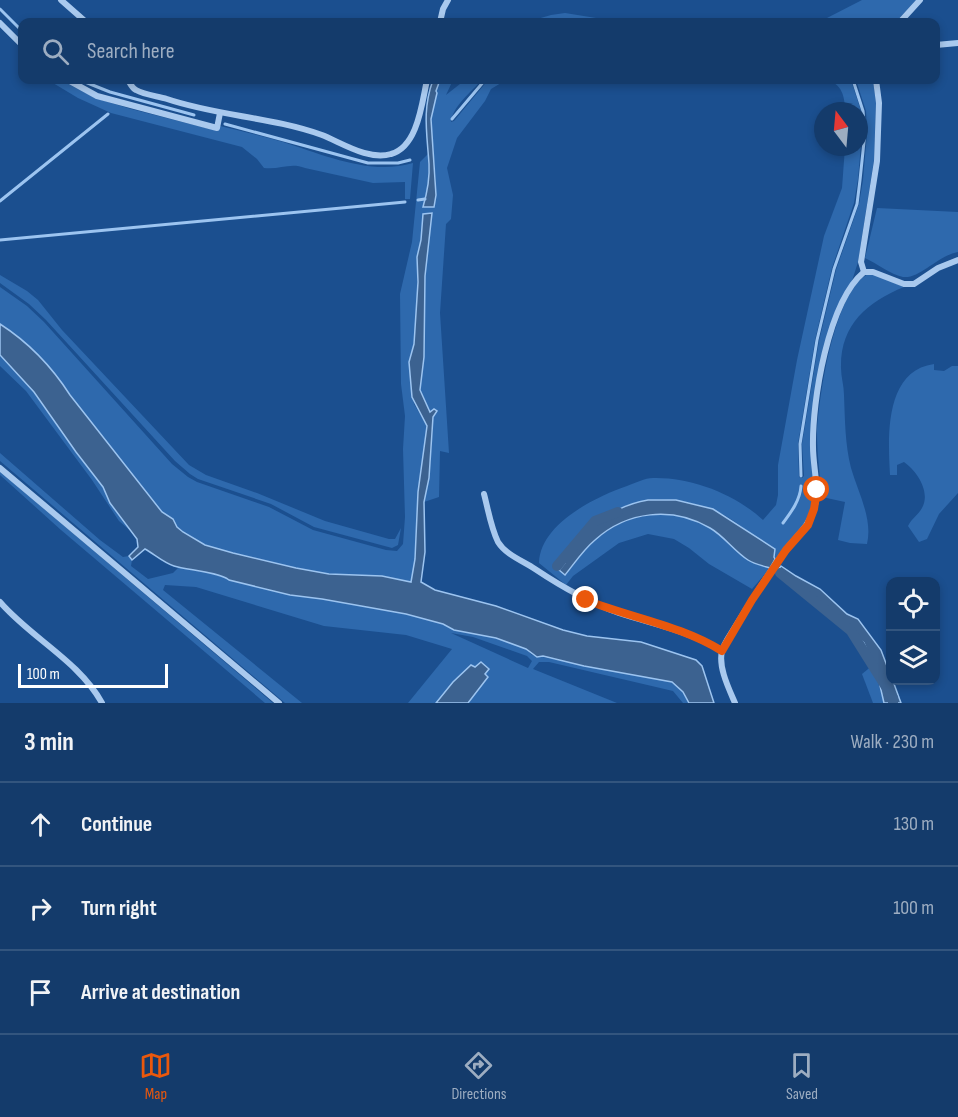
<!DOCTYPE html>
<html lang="en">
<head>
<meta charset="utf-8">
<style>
  :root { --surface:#143b6b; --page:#214673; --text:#f1f3f6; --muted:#9dadc1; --line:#33557e; --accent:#ea580c }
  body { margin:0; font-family:"Sofia Sans Condensed",sans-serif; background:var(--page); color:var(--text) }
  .controls { position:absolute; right:18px; bottom:18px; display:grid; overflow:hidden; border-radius:12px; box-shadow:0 3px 9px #0003 }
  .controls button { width:54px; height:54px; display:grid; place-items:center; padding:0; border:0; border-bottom:2px solid var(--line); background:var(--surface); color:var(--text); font:30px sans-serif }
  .compass { position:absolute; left:814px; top:102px; width:54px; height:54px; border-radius:50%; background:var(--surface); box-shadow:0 3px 9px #0003; rotate:344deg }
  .scale { position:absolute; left:18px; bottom:15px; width:150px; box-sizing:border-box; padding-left:6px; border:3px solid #fff; border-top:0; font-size:16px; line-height:21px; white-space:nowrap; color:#fff; -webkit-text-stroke:4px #1b4f8f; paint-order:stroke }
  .stop { position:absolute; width:18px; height:18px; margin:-14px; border:4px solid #ea580c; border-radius:50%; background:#fff }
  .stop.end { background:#ea580c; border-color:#fff; box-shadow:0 2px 6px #0008 }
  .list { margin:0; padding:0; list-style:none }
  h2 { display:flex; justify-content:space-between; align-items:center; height:78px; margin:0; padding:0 24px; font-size:26px }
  h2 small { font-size:20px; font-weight:400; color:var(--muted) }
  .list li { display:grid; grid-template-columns:39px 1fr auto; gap:18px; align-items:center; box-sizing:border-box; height:84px; padding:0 24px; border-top:2px solid var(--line) }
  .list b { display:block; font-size:22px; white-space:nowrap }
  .list em { font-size:20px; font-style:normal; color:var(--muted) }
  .icon { flex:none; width:33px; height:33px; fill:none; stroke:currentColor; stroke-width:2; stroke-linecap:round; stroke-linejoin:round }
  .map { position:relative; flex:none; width:958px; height:703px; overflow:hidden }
  .search { position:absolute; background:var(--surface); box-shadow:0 3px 9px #0003; left:18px; right:18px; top:18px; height:66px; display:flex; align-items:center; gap:15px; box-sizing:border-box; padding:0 21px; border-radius:12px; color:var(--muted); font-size:22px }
  .sheet { height:330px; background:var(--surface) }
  nav { display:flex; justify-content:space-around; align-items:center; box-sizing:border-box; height:84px; border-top:2px solid var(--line); background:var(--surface); font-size:16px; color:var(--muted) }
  nav a { display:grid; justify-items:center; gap:3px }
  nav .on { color:var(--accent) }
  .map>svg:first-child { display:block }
</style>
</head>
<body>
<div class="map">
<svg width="958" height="703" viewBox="0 0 958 703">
  <rect width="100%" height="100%" fill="#1b4f8f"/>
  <!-- green -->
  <g fill="#2e69ad" fill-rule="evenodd">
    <path d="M862 0H916L896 22H828L827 18Z"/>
    <path d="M565 13 621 22H527L551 15Z"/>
    <path d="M48 80H61L95 98 131 109 218 131 220 126C241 131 262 136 283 142 324 155 371 176 413 163L410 199H405V182L373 183 305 168C290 162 280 170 264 168L257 159 242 147 111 113 78 98Z"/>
    <path d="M440 80H453L446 95 465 80H482C472 91 452 107 451 122L454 121 488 80H506L491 89 485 101 457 138 447 168 453 195 451 219 446 224 440 313 449 453 440 451 439 497 424 502 429 478 433 426V417L420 390 424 357 425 276 431 213 423 214 421 240 417 257V312L414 344 411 354V384L414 404 427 426 418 492 415 559 412 582 382 576 329 574 296 568 233 553 205 545 183 532 177 527 173 519 162 512 70 395C52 367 28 342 0 324V287L27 306 44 322 172 464 188 477 197 482 269 507 313 530 386 550 397 551 403 544 405 517 403 449 405 416 401 384 400 294 412 242 420 162 428 154 429 178 424 207 434 206 436 182 431 119 437 94 435 91Z"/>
    <path d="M826 80H851L861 111 862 132 858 179 854 203 832 268 815 340 798 444 799 477 802 478 804 476 802 444 819 341 836 270 859 204 863 180 867 133 866 111 856 80H873L876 103 874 160 858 262 852 281 835 312 815 391 814 490 812 508 806 524 775 559 774 557 775 549C753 539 736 518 713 510 679 496 633 494 604 518 595 525 585 529 578 538 571 548 567 560 560 570L565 575C575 563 584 550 595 540 628 511 677 504 714 530 726 539 736 552 748 560 754 564 763 566 770 568L752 589 709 564 689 548 674 539 648 534 619 543 573 576 566 585 539 563C540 524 595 497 627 486 635 483 645 478 653 478 691 477 735 494 763 520L776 505 778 495V465L797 360 824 236 842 188 845 147H859V111H845C845 97 842 83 826 80Z"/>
    <path d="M877 208 958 212V252C937 256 920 279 903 277 892 275 876 263 865 258Z"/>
    <path d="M868 274 876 275 904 287C867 302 840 325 841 368 841 377 844 386 844 395 845 420 845 444 851 468 858 492 873 519 867 544L850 543 838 540 845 502 822 497C820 476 817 454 817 433 819 396 834 292 868 274Z"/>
    <path d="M0 275 27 291 38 300 62 330 189 465 206 475 257 493 325 521 389 539H395L401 528 398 545 392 548 314 527 271 504 198 479 190 474 175 461 46 320 29 304 0 283Z"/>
    <path d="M0 355 34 392 76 452 103 487 110 503 132 532 119 521 92 480 26 391 0 366Z"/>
    <path d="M934 364V370L944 371 952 366H958V493L939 514 927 539 919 542 908 526C912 518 918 515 922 508 931 492 917 471 904 462L897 465V475H890C888 438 884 371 934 364Z"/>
    <path d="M0 453 100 540 123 557 129 556 132 560 131 566 148 579 173 573 179 567C189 569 223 575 229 580L290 595 322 599 406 614 443 624 454 630 496 638 526 649 532 655 672 682 684 692 689 703H683L673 691 656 687 549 662H539L533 669 617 703H468L488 677 471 665 436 703H408L452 649 406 635 324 626 196 587 165 585 163 590 302 703H285L0 461ZM451 633 473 637 527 656 532 661 528 668Z"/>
    <path d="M0 471 273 703H265L61 530 0 475Z"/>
    <path d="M873 665 884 703H873L862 674Z"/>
  </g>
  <!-- water -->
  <g fill="#3c6290" stroke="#9cc4f0" stroke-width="1.5">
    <path d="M433 80H440L436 91 437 93 431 119 436 195 434 207H423C427 193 430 179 429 164 427 133 422 110 433 80Z"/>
    <path d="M432 213 425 276 424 357 420 390 430 412 434 409 437 411 433 417 429 478 424 502 425 552 421 582 435 590 496 606 563 630 587 636 641 642 696 660 702 666 714 703H689L683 692 672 682 584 666 543 656 537 657 526 649 496 638 454 630 443 624 406 614 322 599 290 595 229 580C219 572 187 570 174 566 164 563 154 554 145 549L132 560 129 556 138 547 137 539 110 503 103 487 76 452 34 392 0 355V324C28 342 52 367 70 395L162 512 173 519 177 527 183 532 205 545 233 553 296 568 329 574 382 576 411 582 415 559 418 492 427 426 412 397 409 362 414 344 418 282 417 257 421 240 423 214Z"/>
    <path d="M648 500H676L713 509 775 549 774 557 775 559 770 568C763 566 754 564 748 560 734 551 724 536 710 528 672 506 627 511 595 540 583 550 574 564 565 575L559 570 565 563 562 560 564 555C587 528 612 506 648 500Z"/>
    <path d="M781 566 796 576 820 589 847 614 858 619 881 650 890 674V680L893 681 901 703H884L878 677 864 643 841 619 826 610 800 588 776 572Z"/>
    <path d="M481 662 489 669 485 674 488 677 468 703H436L453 682 471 665 475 667Z"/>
  </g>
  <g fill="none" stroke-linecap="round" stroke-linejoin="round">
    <!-- stream -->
    <g stroke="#9cc4f0" stroke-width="3">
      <path d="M0 9 22 31"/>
      <path d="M80 80 110 92 194 115"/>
      <path d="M452 119 485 80"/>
      <path d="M225 124 368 163H398L410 160"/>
      <path d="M418 200 425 199"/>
      <path d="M0 201 108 114"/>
      <path d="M0 240 405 202"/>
      <path d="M801 476 800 444 817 340 834 269 857 204 860 180 865 132 863 111 853 80"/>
      <path d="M783 523C792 511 800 500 801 486"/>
    </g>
    <!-- canal -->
    <g stroke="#3c6290" stroke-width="10">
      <path d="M557 566 595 521 618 512"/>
      <path d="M780 573 851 631 893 698V703"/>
    </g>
    <!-- minor -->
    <g stroke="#a9c9ee" stroke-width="6">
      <path d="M61 0 86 22"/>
      <path d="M440 22 443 9 448 0"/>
      <path d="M900 22 920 0"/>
      <path d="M0 23 22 45"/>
      <path d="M936 45 958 43"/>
      <path d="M68 80 97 96 217 128 220 113"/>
      <path d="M128 80C130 83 132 88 136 90 145 95 157 96 167 99 217 116 272 117 322 135 342 143 369 161 391 154 418 147 422 102 427 80"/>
      <path d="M864 272 861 262 877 161 879 103 876 80"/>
      <path d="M0 468 279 703"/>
      <path d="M484 494C488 509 491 528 498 542 506 555 523 561 535 569 562 587 588 602 619 613 656 625 687 630 722 651"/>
      <path d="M0 602C31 638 79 661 102 703"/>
      <path d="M735 703C729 689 718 667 722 651 724 643 731 634 735 627 751 601 767 575 785 551 795 537 808 528 814 510 820 489 813 468 813 447 812 401 828 302 864 272H873L904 284H914L938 268 958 260"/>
    </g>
  </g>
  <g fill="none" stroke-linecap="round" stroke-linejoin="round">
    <!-- route -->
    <path stroke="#ea580c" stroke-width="8" d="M586 600C631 618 680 625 722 651L752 600 786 550 808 525 814 509 817 490"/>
  </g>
</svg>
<div class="controls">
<button><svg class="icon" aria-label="locate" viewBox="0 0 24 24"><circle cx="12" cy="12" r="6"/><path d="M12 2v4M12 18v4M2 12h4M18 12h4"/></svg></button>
<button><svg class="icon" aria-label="layers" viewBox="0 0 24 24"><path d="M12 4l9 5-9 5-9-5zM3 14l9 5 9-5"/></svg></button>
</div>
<svg class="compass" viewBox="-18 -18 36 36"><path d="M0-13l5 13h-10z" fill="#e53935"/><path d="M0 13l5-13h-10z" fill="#9dadc1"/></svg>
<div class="scale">100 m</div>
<div class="stop" style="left:817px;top:490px"></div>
<div class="stop end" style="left:586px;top:600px"></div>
<div class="search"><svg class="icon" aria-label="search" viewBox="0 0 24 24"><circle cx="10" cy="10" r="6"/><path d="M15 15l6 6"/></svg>Search here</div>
</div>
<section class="sheet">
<h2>3 min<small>Walk · 230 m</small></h2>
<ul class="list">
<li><svg class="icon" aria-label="ahead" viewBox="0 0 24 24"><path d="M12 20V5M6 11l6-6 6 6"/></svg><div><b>Continue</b></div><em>130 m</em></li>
<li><svg class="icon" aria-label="right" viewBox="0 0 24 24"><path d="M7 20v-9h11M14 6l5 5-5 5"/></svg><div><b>Turn right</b></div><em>100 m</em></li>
<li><svg class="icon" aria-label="arrive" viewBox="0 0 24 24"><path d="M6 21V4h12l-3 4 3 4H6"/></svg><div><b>Arrive at destination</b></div></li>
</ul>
</section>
<nav>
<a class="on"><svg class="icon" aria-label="map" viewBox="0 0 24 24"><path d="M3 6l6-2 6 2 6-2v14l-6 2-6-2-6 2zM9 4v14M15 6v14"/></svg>Map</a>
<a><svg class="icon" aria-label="directions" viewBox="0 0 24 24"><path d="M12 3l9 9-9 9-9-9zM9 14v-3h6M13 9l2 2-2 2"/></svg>Directions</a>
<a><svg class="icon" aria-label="saved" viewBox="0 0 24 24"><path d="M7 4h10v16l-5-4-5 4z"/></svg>Saved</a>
</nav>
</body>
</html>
